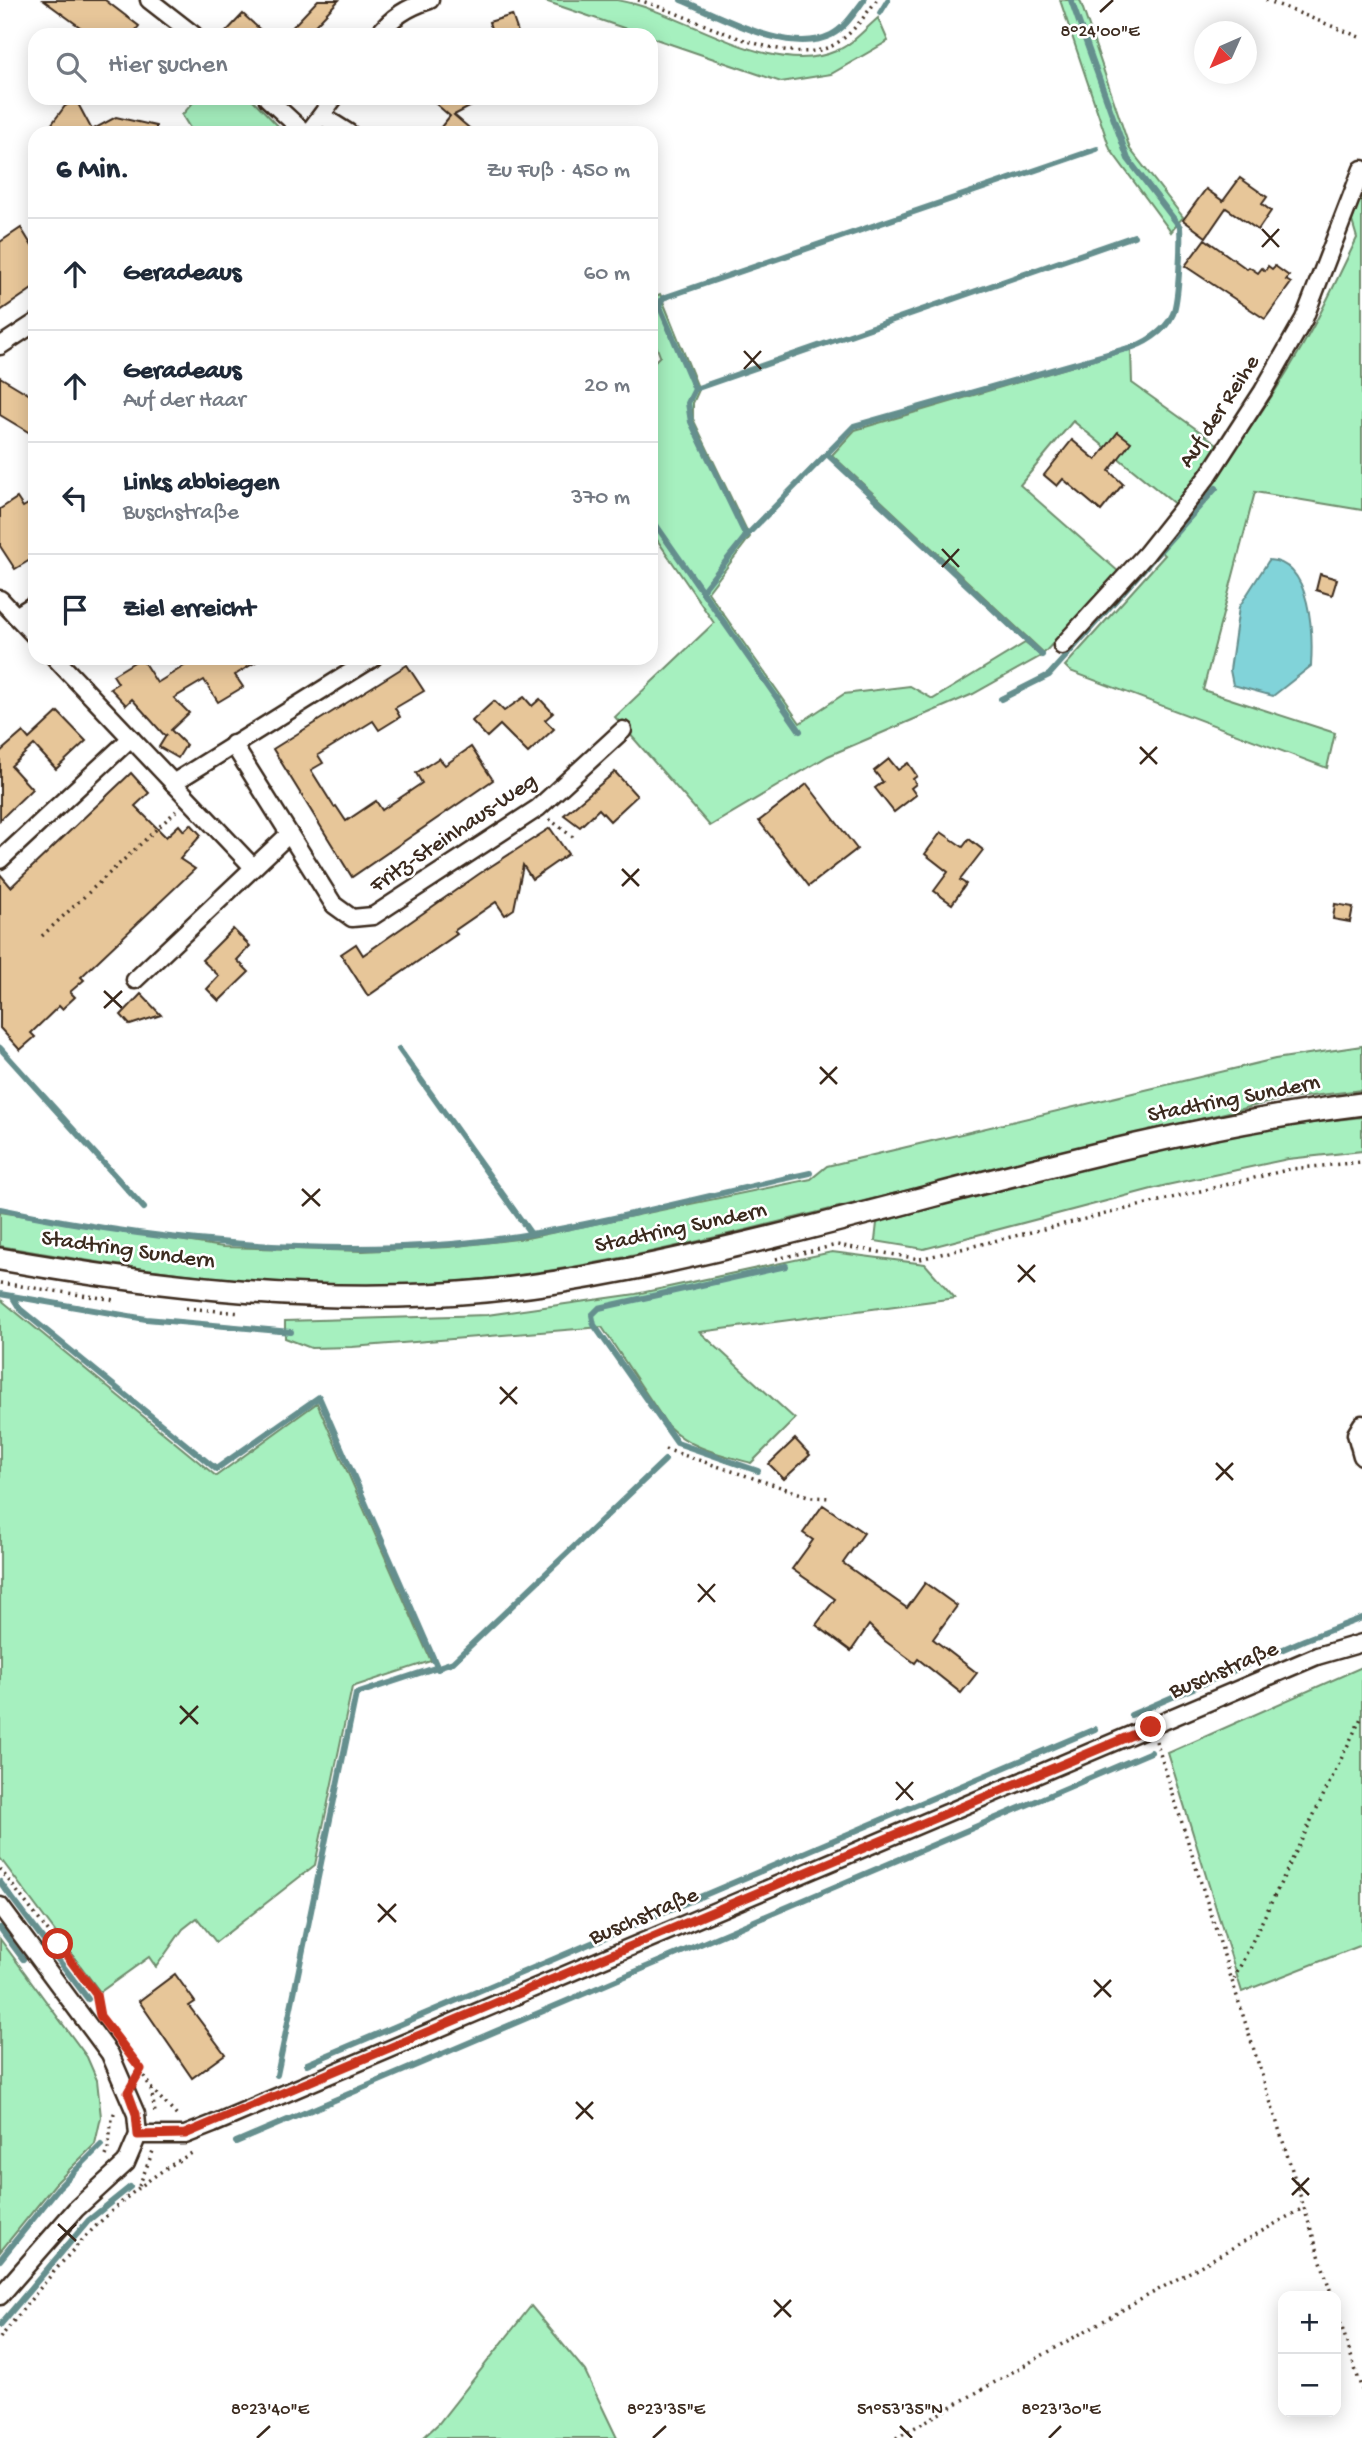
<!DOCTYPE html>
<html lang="de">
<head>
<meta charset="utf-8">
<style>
  :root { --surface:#fff; --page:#f6f6f7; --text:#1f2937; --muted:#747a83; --line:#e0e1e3 }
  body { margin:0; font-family:"Gochi Hand",sans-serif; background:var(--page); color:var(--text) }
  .controls { position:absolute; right:21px; bottom:21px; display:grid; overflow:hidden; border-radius:14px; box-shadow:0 4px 18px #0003 }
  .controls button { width:63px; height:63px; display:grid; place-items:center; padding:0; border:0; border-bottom:2px solid var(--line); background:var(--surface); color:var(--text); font:35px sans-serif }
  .compass { position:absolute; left:1194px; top:21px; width:63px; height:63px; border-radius:50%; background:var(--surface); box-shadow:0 4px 18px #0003; rotate:225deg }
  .stop { position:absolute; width:21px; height:21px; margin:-16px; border:5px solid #c8321e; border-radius:50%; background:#fff }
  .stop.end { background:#c8321e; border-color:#fff; box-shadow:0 2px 7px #0008 }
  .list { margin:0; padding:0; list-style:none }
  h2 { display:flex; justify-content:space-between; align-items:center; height:91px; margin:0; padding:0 28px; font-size:30px }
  h2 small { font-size:23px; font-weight:400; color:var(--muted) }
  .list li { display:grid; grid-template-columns:46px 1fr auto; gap:21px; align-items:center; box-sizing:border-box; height:112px; padding:0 28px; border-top:2px solid var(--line) }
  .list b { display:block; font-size:26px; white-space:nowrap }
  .list p { margin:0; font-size:23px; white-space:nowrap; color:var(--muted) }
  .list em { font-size:23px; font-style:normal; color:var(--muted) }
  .icon { flex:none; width:38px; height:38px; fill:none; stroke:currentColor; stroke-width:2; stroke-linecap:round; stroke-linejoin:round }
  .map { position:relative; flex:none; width:1362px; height:2438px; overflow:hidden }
  .search { position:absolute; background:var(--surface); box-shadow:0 4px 18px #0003; left:28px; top:28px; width:630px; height:77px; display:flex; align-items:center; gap:18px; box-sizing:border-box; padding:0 24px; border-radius:21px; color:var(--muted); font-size:26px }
  .panel { position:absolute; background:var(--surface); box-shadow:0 4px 18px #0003; left:28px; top:126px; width:630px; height:539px; border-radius:21px }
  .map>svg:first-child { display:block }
</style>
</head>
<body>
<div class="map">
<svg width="1362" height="2438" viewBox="0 0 1362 2438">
  <rect width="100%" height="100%" fill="#fff"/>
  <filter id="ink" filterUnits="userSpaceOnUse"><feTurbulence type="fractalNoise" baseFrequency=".0143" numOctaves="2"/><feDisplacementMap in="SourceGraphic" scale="14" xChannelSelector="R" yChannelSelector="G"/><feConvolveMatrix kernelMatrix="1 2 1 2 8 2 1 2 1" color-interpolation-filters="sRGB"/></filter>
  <g filter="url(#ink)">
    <!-- green -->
    <g fill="#a6f0bf" stroke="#708d6e" stroke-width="2">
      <path d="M542 0C566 0 593 0 617 0 684 11 770 80 836 51 852 45 865 29 878 18L888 41 831 74 781 82Z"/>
      <path d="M1060 0H1080L1130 149 1183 217 1171 232 1110 149Z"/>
      <path d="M197 98H251L285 133H193L182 115Z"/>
      <path d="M1362 192V510L1255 492 1203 690 1335 733 1327 768 1070 671 1065 666 1165 555 1158 549C1216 478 1271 405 1314 325 1329 297 1343 267 1357 238L1352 221Z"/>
      <path d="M660 294 699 390 693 403V419L750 537 708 592 800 723 844 694 910 686 933 699 1025 643 1041 656 973 694 828 756 710 826 615 717 714 623 651 531V365L660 356 651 332V298Z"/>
      <path d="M1131 349 1132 383 1220 446 1176 505 1073 421 1020 485 1119 572 1044 653 832 455 855 430Z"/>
      <path d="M1362 1046V1090L1278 1100C1132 1136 985 1171 839 1207 725 1235 611 1265 494 1278 328 1297 163 1275 0 1246V1212L223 1247 363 1251 449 1247 527 1238 811 1179 827 1166 1275 1059Z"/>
      <path d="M1362 1117V1151L1288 1159 1167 1185 924 1249 875 1241 877 1223C1037 1179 1197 1134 1362 1117Z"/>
      <path d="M832 1252 925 1264 955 1298 700 1332 795 1419 751 1463C720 1454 691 1449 668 1426L602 1327 352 1347 311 1348 285 1338V1321L487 1315 636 1294Z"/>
      <path d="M0 1299 216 1476 317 1403 431 1661 352 1687 315 1865 216 1942 197 1918 183 1929 156 1967 149 1957 100 1992 0 1858Z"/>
      <path d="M1362 1667V1945L1242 1992 1168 1753Z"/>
      <path d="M0 1939 87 2057 97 2080 101 2117 95 2144 55 2184 0 2252Z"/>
      <path d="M531 2306 585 2371 617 2438H423L439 2423Z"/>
    </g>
    <!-- water -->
    <path fill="#81d3d9" stroke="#658f8e" stroke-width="2" d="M1269 560C1312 562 1313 635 1311 666L1273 696 1233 685 1230 670 1239 607Z"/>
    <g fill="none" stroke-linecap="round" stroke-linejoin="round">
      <!-- stream -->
      <g stroke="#658f8e" stroke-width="6">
        <path d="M681 0C721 16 788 56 831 35 845 28 854 13 864 0"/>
        <path d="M1071 0 1128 159 1180 227C1181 245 1179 298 1173 314 1165 332 1143 345 1126 349"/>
        <path d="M880 13 888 0"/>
        <path d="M695 389 659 305 663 298 1097 149"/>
        <path d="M827 454 1042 655"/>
        <path d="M651 518 800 731"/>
        <path d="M746 536 691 422 688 403 695 389 1134 236"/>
        <path d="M702 591 746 536 854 426 1129 348"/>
        <path d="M1001 699 1049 675 1216 488"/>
        <path d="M0 1048 144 1208"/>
        <path d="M399 1049 531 1234"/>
        <path d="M0 1209C148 1240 301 1256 452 1244 570 1234 694 1198 810 1173"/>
        <path d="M0 1294 146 1319 291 1332"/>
        <path d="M12 1296 20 1309 216 1469 319 1397 438 1669"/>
        <path d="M758 1471 677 1443 594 1325 592 1315 599 1308 786 1266"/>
        <path d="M1131 1715 1304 1640 1362 1618"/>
        <path d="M0 1882 46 1943"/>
        <path d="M0 1928 23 1959"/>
        <path d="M54 1954 88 1999"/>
        <path d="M307 2064 1095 1729"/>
        <path d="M277 2075 356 1694 453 1662 665 1460"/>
        <path d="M236 2142 1151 1752"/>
        <path d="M0 2260 58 2188 101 2145"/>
        <path d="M0 2325 89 2220 130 2187"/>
      </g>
    </g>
    <!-- building -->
    <g fill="#e7c699" stroke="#3b2a1e" stroke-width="2">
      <path d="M43 0H105L139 26 132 35H91Z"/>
      <path d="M318 0H339L306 35H285Z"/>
      <path d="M243 14 266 35H223Z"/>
      <path d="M512 15 519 35H493L489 22Z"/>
      <path d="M429 98H487L454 115 475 133H436L450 116Z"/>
      <path d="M76 100 92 130 116 117 156 126V133H55L51 125 65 106Z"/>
      <path d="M1240 178 1267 197 1262 204 1271 211 1258 230 1226 208 1206 237 1183 220 1206 189 1223 201Z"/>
      <path d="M21 228 35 251V287L0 311V242Z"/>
      <path d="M1205 239 1247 269 1249 267 1258 273 1262 268 1265 271 1268 266 1272 269 1275 266 1289 276 1286 280 1291 283 1265 319 1185 266Z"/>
      <path d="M0 377 35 398V436L0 415Z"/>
      <path d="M1118 432 1131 442 1109 471 1123 484 1101 511 1063 479 1057 486 1044 475 1072 440 1096 460Z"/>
      <path d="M17 498 23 507 35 500V557L15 569 0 546V509Z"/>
      <path d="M1320 574 1337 579 1332 595 1316 590Z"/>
      <path d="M141 658 157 683 197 658H262L235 675 243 687 218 702 204 680 174 698 189 713 171 730 186 745 178 758 159 747 167 734 165 736 132 699 126 705 110 688 118 683 113 675Z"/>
      <path d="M407 665 424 691 395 708 400 717 379 730 373 721 318 755 323 763 311 770 334 807 336 806 346 821 376 801 382 810 422 783 416 773 439 758 445 765 471 747 493 780 352 877 273 749Z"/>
      <path d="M524 697 532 706 540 699 553 713 545 720 554 729 528 753 500 725 487 737 472 721 494 701 504 711Z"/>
      <path d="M58 712 86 741 56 769 34 745 11 766 32 789 0 820V752L23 732 29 739Z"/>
      <path d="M889 759 898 770 908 763 917 776 913 779 916 784 911 788 916 795 894 812 875 788 883 782 874 771Z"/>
      <path d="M615 772 637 796 610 821 599 809 580 827 564 815Z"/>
      <path d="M131 773 149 793 135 806 166 837 179 825 184 831 191 824 201 835 180 859 195 869 81 977 84 980 70 992 75 997 62 1009 59 1006 31 1033 35 1037 20 1050 0 1028V874L11 887Z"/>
      <path d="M807 784 857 849 809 886 759 821Z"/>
      <path d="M550 828 568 854 532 879 523 865 514 909 505 915 496 902 454 931 457 934 368 996 341 954 356 944 363 955 479 874Z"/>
      <path d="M941 832 963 847 969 839 983 850 960 880 966 884 952 904 934 891 948 872 925 854Z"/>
      <path d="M1335 904 1353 907 1350 922 1333 919Z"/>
      <path d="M233 929 250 946 237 960 249 972 219 1001 207 989 219 976 202 960Z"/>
      <path d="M141 994 161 1015 130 1025 121 1015Z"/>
      <path d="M795 1439 810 1455 784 1479 769 1464Z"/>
      <path d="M823 1505 864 1533 843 1563 907 1608 925 1583 957 1606 933 1639 977 1673 961 1693 918 1659 915 1663 885 1641 869 1625 851 1651 816 1625 835 1599 792 1569 813 1540 803 1533Z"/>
      <path d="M175 1974 195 2002 189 2006 225 2054 192 2078 139 2001Z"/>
    </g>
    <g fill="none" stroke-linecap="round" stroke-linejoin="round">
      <!-- service casing -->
      <g stroke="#3b2a1e" stroke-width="13">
        <path id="service" d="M39 1959 58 1944"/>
      </g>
      <!-- minor casing -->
      <g stroke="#3b2a1e" stroke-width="21">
        <g id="minor">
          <path d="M149 0 194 35"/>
          <path d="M378 35C392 17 408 7 430 0"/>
          <path d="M267 98 305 133"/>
          <path d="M322 116 349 133"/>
          <path d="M308 133 334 98"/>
          <path d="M0 346 35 323"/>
          <path d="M0 599 35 636"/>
          <path d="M16 616 35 604"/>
          <path d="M1062 646 1146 554 1208 476 1263 391 1304 319 1362 169"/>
          <path d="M55 658 253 867"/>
          <path d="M233 744 334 905 352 918 373 916 538 808 623 730"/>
          <path d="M173 783 373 658"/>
          <path d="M0 860 131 738"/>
          <path d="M135 980 289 834"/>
          <path d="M1362 1424 1356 1434 1362 1456"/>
          <path d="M0 1906 110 2054 136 2114 138 2135 126 2163 76 2209 0 2296"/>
          <path d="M138 2135H185L213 2124 1317 1656 1362 1643"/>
        </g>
      </g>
      <!-- secondary casing -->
      <g stroke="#3b2a1e" stroke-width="26">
        <path id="secondary" d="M0 1259C159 1287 323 1306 485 1291 582 1282 677 1260 772 1237 967 1189 1162 1129 1362 1104"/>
      </g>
      <!-- path -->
      <g stroke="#3b2a1e" stroke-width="3.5" stroke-dasharray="2 5" stroke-linecap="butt">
        <path d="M638 0C689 13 790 74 837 43 854 32 865 15 877 0"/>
        <path d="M1266 0 1362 38"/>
        <path d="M549 819 573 837"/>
        <path d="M42 936 176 811"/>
        <path d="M776 1259 837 1245 920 1259 1291 1169 1362 1162"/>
        <path d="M0 1283 116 1300"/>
        <path d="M186 1308 241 1313"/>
        <path d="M665 1449 811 1497 831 1498"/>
        <path d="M1156 1741 1332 2296"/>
        <path d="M0 1869 50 1934"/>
        <path d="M65 1954 96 1994 99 2009"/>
        <path d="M1234 1979 1362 1716"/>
        <path d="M133 2058 151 2088 179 2118"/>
        <path d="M151 2089 155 2112"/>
        <path d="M106 2156C112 2141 108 2122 116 2110"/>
        <path d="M139 2186 153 2151"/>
        <path d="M1336 2309 1362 2390"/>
        <path d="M0 2338C56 2268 112 2195 194 2152"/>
        <path d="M896 2438 1303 2208"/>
      </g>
      <!-- service -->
      <use href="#service" stroke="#fff" stroke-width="8"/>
      <!-- minor -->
      <use href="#minor" stroke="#fff" stroke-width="16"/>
      <!-- secondary -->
      <use href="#secondary" stroke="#fff" stroke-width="21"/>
    </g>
  </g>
  <g fill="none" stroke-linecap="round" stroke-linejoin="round" filter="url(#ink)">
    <!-- route -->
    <path stroke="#c8321e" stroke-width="9" d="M58 1944 96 1994 100 2016 141 2069 128 2092 136 2114 138 2135 185 2134 1151 1727"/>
  </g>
  <!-- ticks -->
  <path fill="none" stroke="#3b2a1e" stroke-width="2.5" d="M1100 12 1113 0M1262 229 1279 247M1262 247 1279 229M744 351 761 369M744 369 761 351M942 549 959 567M942 567 959 549M1140 747 1157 764M1140 764 1157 747M622 869 639 886M622 886 639 869M104 991 122 1008M104 1008 122 991M820 1067 837 1084M820 1084 837 1067M302 1189 320 1206M302 1206 320 1189M1018 1265 1035 1282M1018 1282 1035 1265M500 1387 517 1404M500 1404 517 1387M1216 1463 1233 1480M1216 1480 1233 1463M698 1584 715 1602M698 1602 715 1584M180 1706 198 1724M180 1724 198 1706M896 1782 913 1800M896 1800 913 1782M378 1904 396 1922M378 1922 396 1904M1094 1980 1111 1997M1094 1997 1111 1980M576 2102 593 2119M576 2119 593 2102M1292 2178 1309 2195M1292 2195 1309 2178M58 2224 76 2241M58 2241 76 2224M774 2300 791 2317M774 2317 791 2300M900 2426 912 2438M257 2438 270 2426M653 2438 666 2426M1049 2438 1061 2426"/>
  <g text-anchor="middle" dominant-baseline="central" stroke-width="5" stroke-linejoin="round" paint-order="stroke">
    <!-- street labels -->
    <g font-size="23" fill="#3b2a1e" stroke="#fff">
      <text transform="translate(1220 412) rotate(-57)">Auf der Reihe</text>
      <text transform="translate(454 834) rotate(-34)">Fritz-Steinhaus-Weg</text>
      <text transform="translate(1234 1100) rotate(-11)">Stadtring Sundern</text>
      <text transform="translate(681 1229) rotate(-12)">Stadtring Sundern</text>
      <text transform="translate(128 1251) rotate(8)">Stadtring Sundern</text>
      <text transform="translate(1224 1671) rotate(-23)">Buschstraße</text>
      <text transform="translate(644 1917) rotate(-23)">Buschstraße</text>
    </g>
  </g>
  <g font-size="18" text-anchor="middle" fill="#3b2a1e" stroke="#fff" stroke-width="5" stroke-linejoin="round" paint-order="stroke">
    <text x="1100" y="36">8°24'00"E</text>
    <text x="270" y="2414">8°23'40"E</text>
    <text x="666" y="2414">8°23'35"E</text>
    <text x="900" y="2414">51°53'35"N</text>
    <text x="1061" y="2414">8°23'30"E</text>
  </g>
</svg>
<div class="controls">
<button>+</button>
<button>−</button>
</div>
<svg class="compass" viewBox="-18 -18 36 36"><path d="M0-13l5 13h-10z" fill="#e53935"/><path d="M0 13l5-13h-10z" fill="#747a83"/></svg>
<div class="stop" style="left:58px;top:1944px"></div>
<div class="stop end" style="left:1151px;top:1727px"></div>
<div class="search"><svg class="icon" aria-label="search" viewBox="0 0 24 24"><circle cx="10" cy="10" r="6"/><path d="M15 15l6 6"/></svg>Hier suchen</div>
<section class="panel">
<h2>6 Min.<small>Zu Fuß · 450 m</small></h2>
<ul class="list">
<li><svg class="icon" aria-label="ahead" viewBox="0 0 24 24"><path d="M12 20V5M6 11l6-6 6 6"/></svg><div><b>Geradeaus</b></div><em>60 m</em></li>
<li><svg class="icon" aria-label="ahead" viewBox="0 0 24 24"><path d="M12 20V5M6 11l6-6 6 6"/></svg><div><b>Geradeaus</b><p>Auf der Haar</p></div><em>20 m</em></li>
<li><svg class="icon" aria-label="left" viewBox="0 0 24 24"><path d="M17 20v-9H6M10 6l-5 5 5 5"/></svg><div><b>Links abbiegen</b><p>Buschstraße</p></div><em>370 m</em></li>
<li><svg class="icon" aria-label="arrive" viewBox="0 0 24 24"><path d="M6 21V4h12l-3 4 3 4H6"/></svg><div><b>Ziel erreicht</b></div></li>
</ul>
</section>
</div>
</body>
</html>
